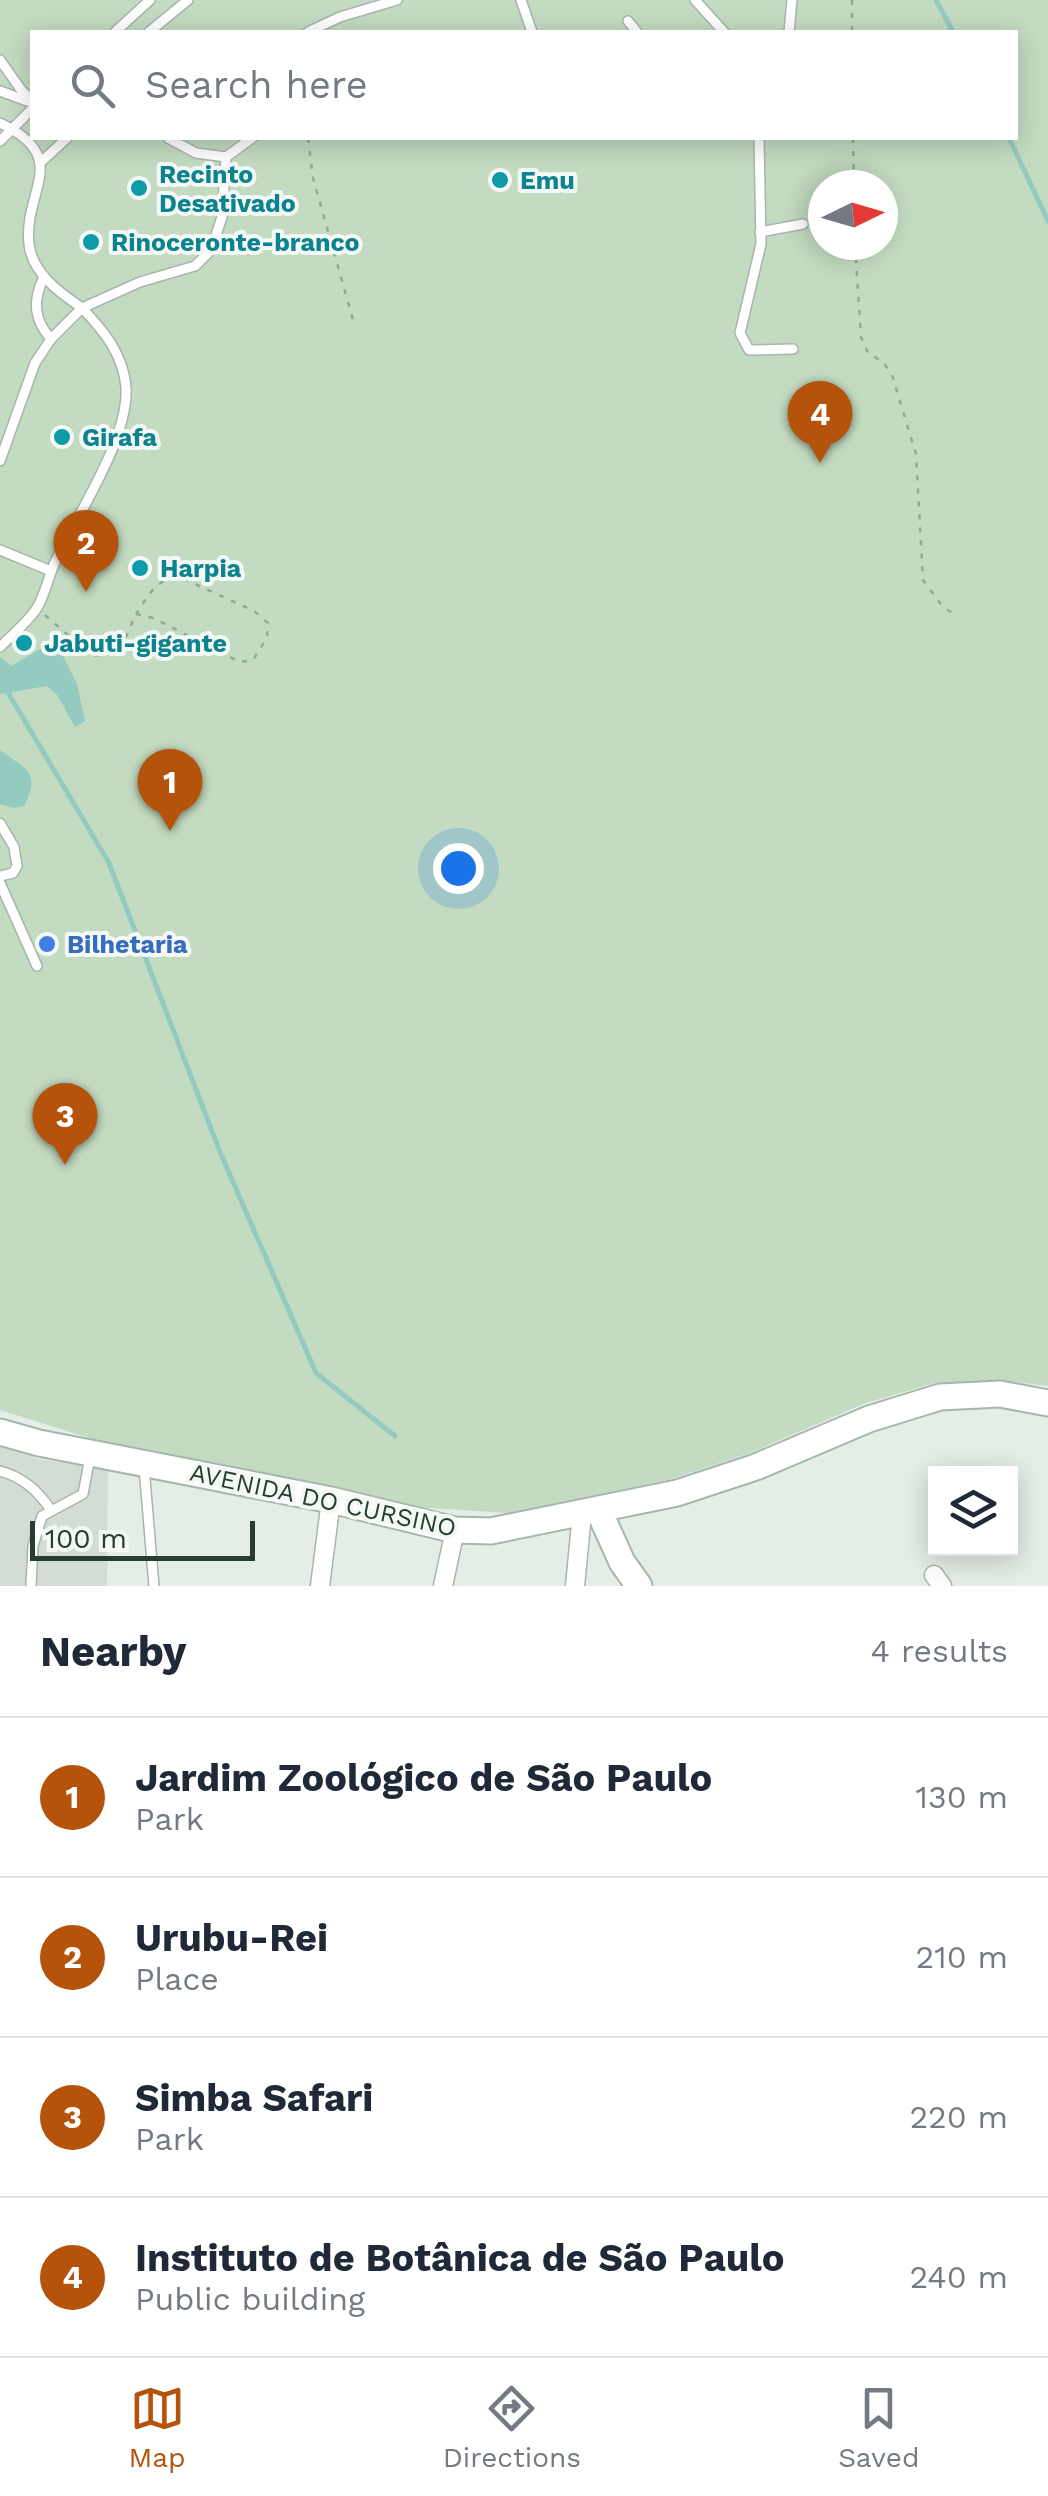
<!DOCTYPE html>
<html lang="en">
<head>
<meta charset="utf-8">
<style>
  :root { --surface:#fff; --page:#f2f2f3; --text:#1f2937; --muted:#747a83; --line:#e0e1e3; --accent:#b45309 }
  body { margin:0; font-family:"Work Sans",sans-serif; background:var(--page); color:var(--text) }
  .controls { position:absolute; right:30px; bottom:30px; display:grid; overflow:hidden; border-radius:0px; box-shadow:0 5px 25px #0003 }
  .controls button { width:90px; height:90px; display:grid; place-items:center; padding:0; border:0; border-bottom:2px solid var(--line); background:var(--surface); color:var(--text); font:50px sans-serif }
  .compass { position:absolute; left:808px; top:170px; width:90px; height:90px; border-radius:50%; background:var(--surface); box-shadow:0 5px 25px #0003; rotate:85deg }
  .scale { position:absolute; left:30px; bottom:25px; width:225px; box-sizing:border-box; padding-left:10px; border:5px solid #263d2f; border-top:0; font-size:28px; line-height:35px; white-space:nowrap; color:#263d2f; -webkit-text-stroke:8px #f5f9f6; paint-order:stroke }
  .you { position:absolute; left:458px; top:868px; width:35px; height:35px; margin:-25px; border:8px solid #fff; border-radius:50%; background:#1a73e8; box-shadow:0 0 0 15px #1a73e833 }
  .badge { display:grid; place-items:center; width:65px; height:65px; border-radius:50%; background:var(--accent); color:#fff; font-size:32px; font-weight:700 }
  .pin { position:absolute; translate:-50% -82px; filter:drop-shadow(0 2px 5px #0008) }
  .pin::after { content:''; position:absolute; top:52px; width:35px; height:30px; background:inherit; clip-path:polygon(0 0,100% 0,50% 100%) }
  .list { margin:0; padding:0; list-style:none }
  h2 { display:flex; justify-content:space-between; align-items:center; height:130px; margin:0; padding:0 40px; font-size:42px }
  h2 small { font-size:32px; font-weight:400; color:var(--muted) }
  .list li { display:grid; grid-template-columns:65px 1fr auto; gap:30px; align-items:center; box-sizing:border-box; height:160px; padding:0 40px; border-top:2px solid var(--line) }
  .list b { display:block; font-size:38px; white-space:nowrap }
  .list p { margin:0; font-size:32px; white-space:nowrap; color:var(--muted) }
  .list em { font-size:32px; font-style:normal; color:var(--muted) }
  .icon { flex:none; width:55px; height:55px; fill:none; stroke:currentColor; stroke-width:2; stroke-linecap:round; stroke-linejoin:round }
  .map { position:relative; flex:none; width:1048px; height:1586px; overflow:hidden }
  .search { position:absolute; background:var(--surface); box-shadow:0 5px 25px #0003; left:30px; right:30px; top:30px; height:110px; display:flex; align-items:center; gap:25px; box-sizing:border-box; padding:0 35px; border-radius:0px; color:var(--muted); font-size:38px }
  .sheet { height:770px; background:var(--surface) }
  nav { display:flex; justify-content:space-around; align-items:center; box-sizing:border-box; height:140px; border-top:2px solid var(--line); background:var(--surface); font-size:28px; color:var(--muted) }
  nav a { display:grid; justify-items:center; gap:5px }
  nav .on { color:var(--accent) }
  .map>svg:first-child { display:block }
</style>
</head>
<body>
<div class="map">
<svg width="1048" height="1586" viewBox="0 0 1048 1586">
  <rect width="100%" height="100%" fill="#e5ede7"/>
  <!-- built -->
  <path fill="#d3dcd5" d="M0 1445 38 1459 108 1470 107 1586H0Z"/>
  <!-- green -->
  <path fill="#c3dbc1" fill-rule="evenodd" d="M0 0H1048V1386L999 1380 934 1383 863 1404 750 1453 671 1479 508 1513 413 1507 105 1443 0 1410ZM32 32H1016V138H32ZM823 185H883V245H823Z"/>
  <!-- water -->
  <g fill="#94cbc0">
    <path d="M49 644 58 646 77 684 85 721 75 727 57 695 47 686 0 694V657L11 666Z"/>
    <path d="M0 750C25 769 42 772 24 806L15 808 0 804Z"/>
  </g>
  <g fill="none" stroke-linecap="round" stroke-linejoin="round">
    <!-- stream -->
    <g stroke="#94cbc0" stroke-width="5">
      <path d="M936 0 953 32"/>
      <path d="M1009 138 1048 221"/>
      <path d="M0 679 109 863 220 1152 316 1373 395 1436"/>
    </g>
    <!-- lane casing -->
    <g stroke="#a8b5ac" stroke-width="12">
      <g id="lane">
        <path d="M521 0 532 32"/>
        <path d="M695 0 724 32"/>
        <path d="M628 21 637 32"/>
        <path d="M115 32 150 0"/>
        <path d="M149 32 188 0"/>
        <path d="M308 32 340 17 397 0"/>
        <path d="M789 32 792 0"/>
        <path d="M0 60 22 91 32 100"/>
        <path d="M0 91 30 102"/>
        <path d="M0 123C73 158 23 190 29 244 32 273 60 293 82 308L140 282 195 266 211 250 222 217 226 157 196 153 168 138"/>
        <path d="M759 138 761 244 740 333 749 350 793 349"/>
        <path d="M0 141 32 109"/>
        <path d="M226 157 252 138"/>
        <path d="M41 162 67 138"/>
        <path d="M760 232 803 224"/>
        <path d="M44 277C32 301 34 320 51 339"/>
        <path d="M0 461 35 363 51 339 82 308C104 331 123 354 126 387 129 438 79 512 57 558 49 573 46 593 37 608 27 623 12 635 0 647"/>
        <path d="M0 550 51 571"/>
        <path d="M0 823 14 847 17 866 13 873 0 876"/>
        <path d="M0 883 37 966"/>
        <path d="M144 1467 154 1586"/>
        <path d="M0 1471C23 1477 38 1491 51 1510"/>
        <path d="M31 1586 33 1546 42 1516 83 1494 90 1457"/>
      </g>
    </g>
    <!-- street casing -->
    <g stroke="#a8b5ac" stroke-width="21">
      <g id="street">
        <path d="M934 1575 942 1586"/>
        <path d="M320 1586 331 1500"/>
        <path d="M443 1586 455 1530"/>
        <path d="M575 1586 582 1514"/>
      </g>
    </g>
    <!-- secondary casing -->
    <g stroke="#a5b7ab" stroke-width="29">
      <g id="secondary">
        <path d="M0 1432 39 1443 331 1500 455 1530 491 1531 677 1493 756 1467 869 1419 940 1397 1000 1394 1048 1403"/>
        <path d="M599 1511 622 1562 639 1586"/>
      </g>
    </g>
    <!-- path -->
    <g stroke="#89ad95" stroke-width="2.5" stroke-dasharray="5 8" stroke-linecap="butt">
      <path d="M852 0V32"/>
      <path d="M308 138 313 178 355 327"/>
      <path d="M853 138 854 185"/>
      <path d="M855 245 861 337 868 353 883 362 892 375 916 454 923 580 943 607 956 615"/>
      <path d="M45 615 92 656 108 654 121 648 136 614 153 618 240 662 253 660 267 638 268 623 254 611 182 578C157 576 149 595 136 614"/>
    </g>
    <!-- lane -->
    <use href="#lane" stroke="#fff" stroke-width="9"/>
    <!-- street -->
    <use href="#street" stroke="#fff" stroke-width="18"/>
    <!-- secondary -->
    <use href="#secondary" stroke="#fff" stroke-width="25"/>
  </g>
  <!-- markers -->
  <g fill="#0f9aa8" stroke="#f5f9f6" stroke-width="4">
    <circle cx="500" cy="180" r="10"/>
    <circle cx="139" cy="188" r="10"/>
    <circle cx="91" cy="242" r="10"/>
    <circle cx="62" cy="437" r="10"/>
    <circle cx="140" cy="568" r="10"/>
    <circle cx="24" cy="643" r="10"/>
  </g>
  <circle fill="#3f7fe0" stroke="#f5f9f6" stroke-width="4" cx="47" cy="944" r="10"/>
  <g text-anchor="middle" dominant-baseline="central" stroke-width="8" stroke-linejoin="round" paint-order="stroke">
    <!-- culture labels -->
    <g font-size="25" font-weight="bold" fill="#0d838f" stroke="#f5f9f6" text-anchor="start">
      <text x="159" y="174">Recinto<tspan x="159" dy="29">Desativado</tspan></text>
      <text x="520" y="180">Emu</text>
      <text x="111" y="242">Rinoceronte-branco</text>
      <text x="82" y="437">Girafa</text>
      <text x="160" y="568">Harpia</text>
      <text x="44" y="643">Jabuti-gigante</text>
    </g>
    <!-- shop labels -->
    <g font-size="25" font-weight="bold" fill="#366cbe" stroke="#f5f9f6" text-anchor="start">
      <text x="67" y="944">Bilhetaria</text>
    </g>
    <!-- street labels -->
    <g font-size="25" fill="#263d2f" stroke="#f5f9f6">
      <text transform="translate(323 1500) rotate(12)">AVENIDA DO CURSINO</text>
    </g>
  </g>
</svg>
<div class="controls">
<button><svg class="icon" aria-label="layers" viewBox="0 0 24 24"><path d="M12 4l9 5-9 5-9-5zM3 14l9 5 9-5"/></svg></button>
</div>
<svg class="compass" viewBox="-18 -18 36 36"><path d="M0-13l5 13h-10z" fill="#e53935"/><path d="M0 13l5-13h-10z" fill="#747a83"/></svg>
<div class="scale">100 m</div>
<div class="you"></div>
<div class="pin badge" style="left:170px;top:831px">1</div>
<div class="pin badge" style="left:86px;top:592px">2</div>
<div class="pin badge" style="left:65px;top:1165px">3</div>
<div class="pin badge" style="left:820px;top:463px">4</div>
<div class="search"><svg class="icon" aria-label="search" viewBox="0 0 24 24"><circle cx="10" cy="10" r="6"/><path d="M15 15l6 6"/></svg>Search here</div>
</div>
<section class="sheet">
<h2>Nearby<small>4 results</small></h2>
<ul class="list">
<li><span class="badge">1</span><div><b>Jardim Zoológico de São Paulo</b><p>Park</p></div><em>130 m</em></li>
<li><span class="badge">2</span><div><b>Urubu-Rei</b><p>Place</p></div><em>210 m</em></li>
<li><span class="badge">3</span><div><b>Simba Safari</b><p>Park</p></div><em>220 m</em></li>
<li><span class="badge">4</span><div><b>Instituto de Botânica de São Paulo</b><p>Public building</p></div><em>240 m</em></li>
</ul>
</section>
<nav>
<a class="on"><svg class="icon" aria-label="map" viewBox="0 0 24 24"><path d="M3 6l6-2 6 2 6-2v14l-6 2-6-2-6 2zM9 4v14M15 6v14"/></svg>Map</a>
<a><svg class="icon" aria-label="directions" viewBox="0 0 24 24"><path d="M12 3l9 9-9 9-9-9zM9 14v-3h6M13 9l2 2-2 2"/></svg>Directions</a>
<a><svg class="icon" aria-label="saved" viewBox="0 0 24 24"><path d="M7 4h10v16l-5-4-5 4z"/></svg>Saved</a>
</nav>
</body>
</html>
